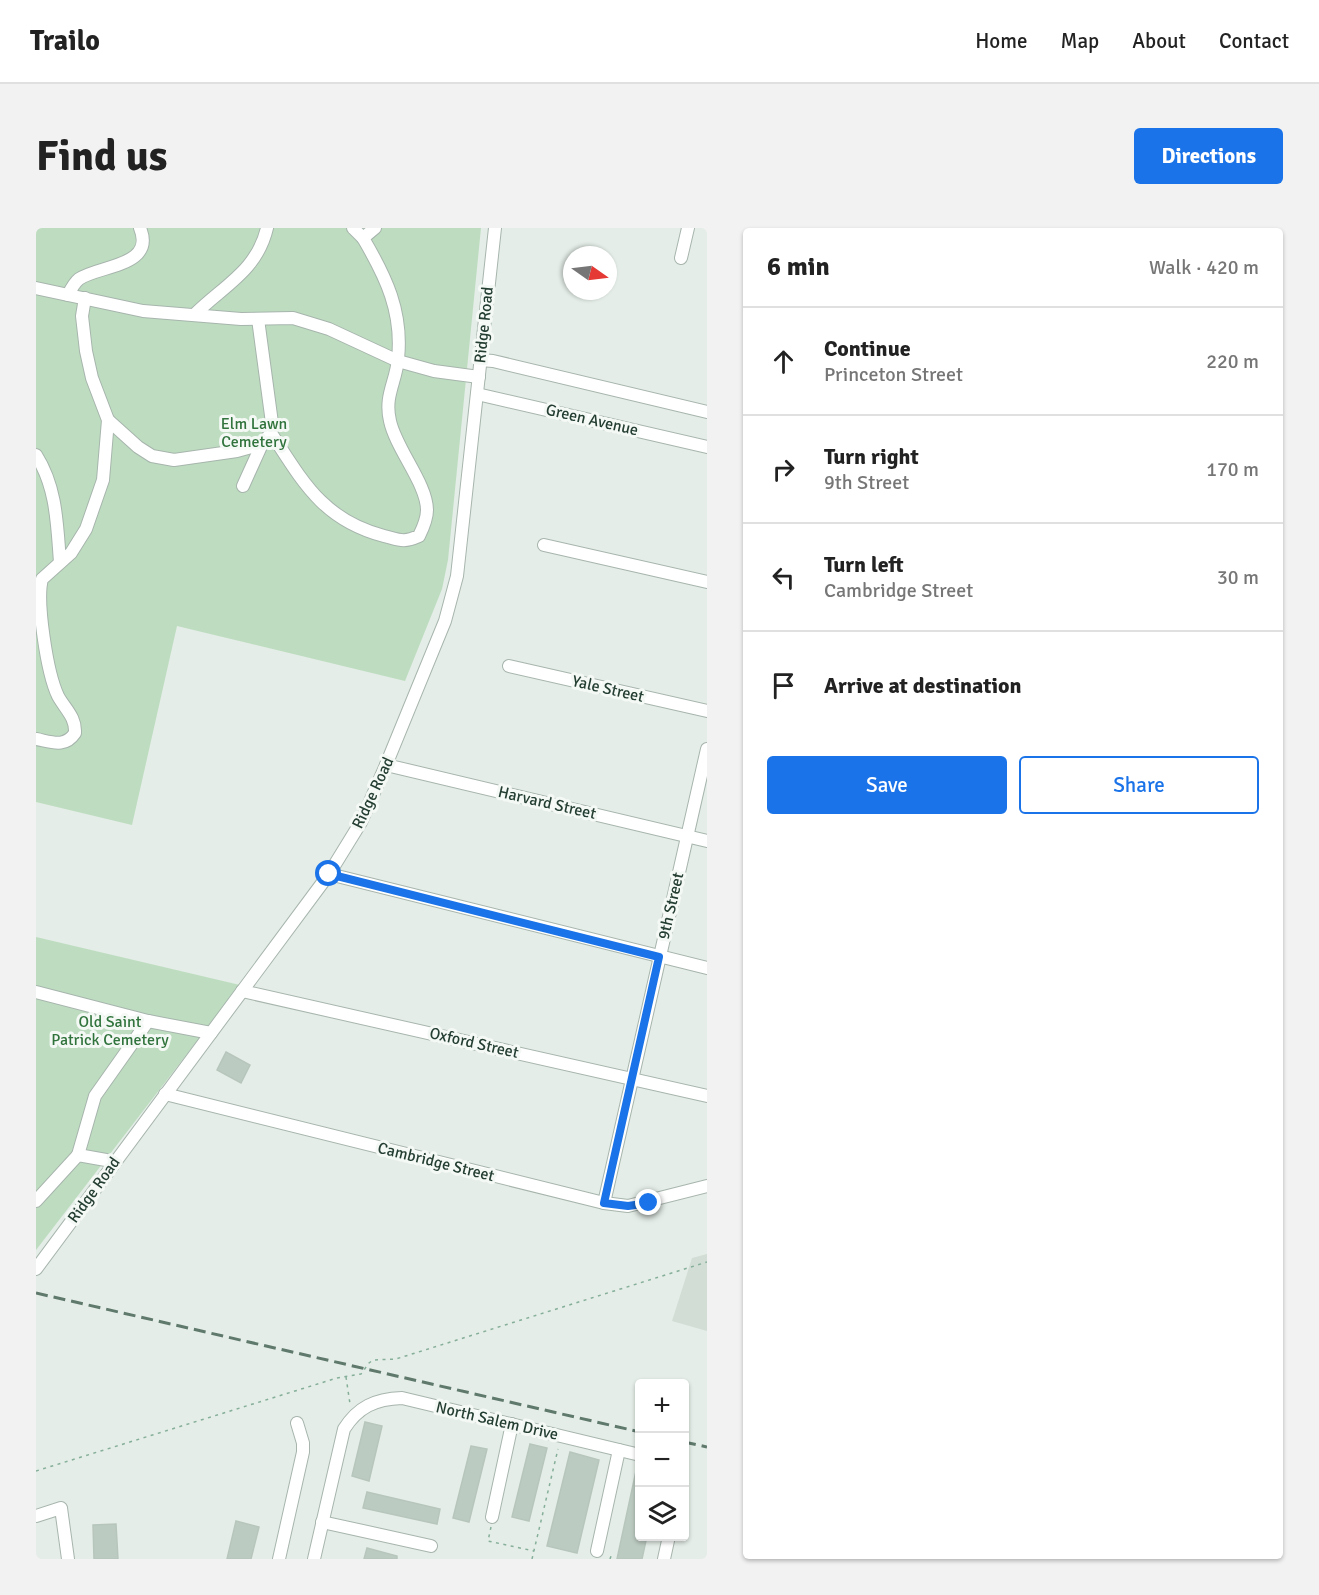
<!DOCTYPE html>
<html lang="en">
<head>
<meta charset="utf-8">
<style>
  :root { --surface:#fff; --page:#f2f2f2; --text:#222; --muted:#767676; --line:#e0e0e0; --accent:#1a73e8 }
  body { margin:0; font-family:Signika,sans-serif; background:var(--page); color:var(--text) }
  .controls { position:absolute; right:18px; bottom:18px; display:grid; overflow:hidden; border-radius:6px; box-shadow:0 2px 4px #0004 }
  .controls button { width:54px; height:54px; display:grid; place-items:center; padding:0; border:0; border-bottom:2px solid var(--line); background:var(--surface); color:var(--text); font:30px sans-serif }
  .compass { position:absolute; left:527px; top:18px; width:54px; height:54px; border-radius:50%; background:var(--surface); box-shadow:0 2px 4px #0004; rotate:104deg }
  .stop { position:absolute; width:18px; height:18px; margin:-14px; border:4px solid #1a73e8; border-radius:50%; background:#fff }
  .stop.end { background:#1a73e8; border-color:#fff; box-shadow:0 2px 6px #0008 }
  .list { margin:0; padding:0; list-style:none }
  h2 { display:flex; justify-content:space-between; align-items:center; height:78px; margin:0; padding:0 24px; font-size:26px }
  h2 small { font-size:20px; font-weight:400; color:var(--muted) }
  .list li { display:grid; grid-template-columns:39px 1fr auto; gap:18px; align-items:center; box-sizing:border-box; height:108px; padding:0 24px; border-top:2px solid var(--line) }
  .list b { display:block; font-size:22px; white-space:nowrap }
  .list p { margin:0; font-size:20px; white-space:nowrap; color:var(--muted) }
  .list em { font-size:20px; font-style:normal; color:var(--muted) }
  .actions { display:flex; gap:12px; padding:18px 24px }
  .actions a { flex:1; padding:14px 0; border:2px solid var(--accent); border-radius:6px; text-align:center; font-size:21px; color:var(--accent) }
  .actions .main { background:var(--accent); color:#fff }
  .icon { flex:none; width:33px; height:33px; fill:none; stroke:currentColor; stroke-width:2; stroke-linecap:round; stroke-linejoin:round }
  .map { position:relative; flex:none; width:671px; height:1331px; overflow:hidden; border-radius:6px }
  header { display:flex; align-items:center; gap:36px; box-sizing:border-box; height:84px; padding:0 30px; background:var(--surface); border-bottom:2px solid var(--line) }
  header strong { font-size:28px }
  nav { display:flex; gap:33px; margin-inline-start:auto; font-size:21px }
  .intro { display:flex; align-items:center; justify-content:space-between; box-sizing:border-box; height:144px; padding:0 36px }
  h1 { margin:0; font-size:42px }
  .button { padding:15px 27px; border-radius:6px; background:var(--accent); color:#fff; font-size:21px; font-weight:700 }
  main { display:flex; gap:36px; padding:0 36px }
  aside { flex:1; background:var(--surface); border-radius:6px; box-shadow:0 2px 4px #0004 }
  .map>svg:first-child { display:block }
</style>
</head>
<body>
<header>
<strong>Trailo</strong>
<nav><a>Home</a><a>Map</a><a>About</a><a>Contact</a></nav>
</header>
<div class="intro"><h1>Find us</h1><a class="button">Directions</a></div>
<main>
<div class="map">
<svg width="671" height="1331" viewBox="0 0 671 1331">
  <rect width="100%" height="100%" fill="#e4ede7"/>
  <!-- built -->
  <path fill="#d2ddd6" d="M671 1026V1103L636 1093 656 1030Z"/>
  <!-- green -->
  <g fill="#beddc0">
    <path d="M0 0H445L412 332 406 361 369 453 141 398 96 597 0 574Z"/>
    <path d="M0 709 204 757 0 1022Z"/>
  </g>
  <!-- building -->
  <g fill="#bccbc2" stroke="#b7c6bd" stroke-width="1.5">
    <path d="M190 824 214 837 205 855 181 842Z"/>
    <path d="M329 1194 346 1198 333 1253 316 1248Z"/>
    <path d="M494 1216 511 1220 493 1293 476 1289Z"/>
    <path d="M435 1218 451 1221 433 1294 417 1290Z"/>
    <path d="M534 1224 563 1232 541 1325 511 1318Z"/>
    <path d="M600 1243 603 1244V1308H611L606 1331H581Z"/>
    <path d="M331 1264 404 1281 401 1296 327 1280Z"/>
    <path d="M200 1293 223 1299 215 1331H191Z"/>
    <path d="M80 1296 82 1331H58L57 1297Z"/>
    <path d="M331 1320 361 1328V1331H328Z"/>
  </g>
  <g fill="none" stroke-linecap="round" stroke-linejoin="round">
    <!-- minor casing -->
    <g stroke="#a7b5ad" stroke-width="14">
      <g id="minor">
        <path d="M317 0 327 10"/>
        <path d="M645 30 652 0"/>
        <path d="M0 60 107 83 205 91 257 90 293 101 362 133 398 143 443 149"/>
        <path d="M32 67C35 61 38 55 43 51 63 37 120 39 104 0"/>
        <path d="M158 87C187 58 221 43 231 0"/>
        <path d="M444 132 457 133 671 184"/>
        <path d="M441 166 671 219"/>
        <path d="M72 192 102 219 116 228 138 232 201 223 226 216 235 205 236 195 222 91"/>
        <path d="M235 205C267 254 287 292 348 308 364 312 367 315 383 308 387 300 391 291 391 282 391 256 360 221 354 193 348 168 360 154 362 131 367 84 350 49 327 10L339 0"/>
        <path d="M0 227C21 260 21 297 24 334"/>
        <path d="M207 258 226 216"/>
        <path d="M508 317 671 354"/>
        <path d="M473 438 671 483"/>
        <path d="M0 511C16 514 29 520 39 505 40 489 29 481 22 468 11 445 0 373 6 351L35 325 50 301 67 252 72 192 56 150 50 123 46 88 49 70"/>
        <path d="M350 537 671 613"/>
        <path d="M293 646 671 740"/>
        <path d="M206 763 671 868"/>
        <path d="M0 764 112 793 175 805"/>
        <path d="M129 866 568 975 592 978 671 958"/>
        <path d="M42 927 59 868 112 793"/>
        <path d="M0 973 42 927 70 932"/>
        <path d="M568 975 671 521"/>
        <path d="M0 1041 293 646 325 594 350 537 409 393 421 348 459 0"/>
        <path d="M0 1288 25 1280 32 1331"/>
        <path d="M456 1289 476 1196"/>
        <path d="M286 1294 395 1318"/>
        <path d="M561 1323 583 1222"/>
        <path d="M243 1331 267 1224V1215L261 1195"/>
        <path d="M278 1331 308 1201C322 1179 339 1171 366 1170L604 1227"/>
        <path d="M628 1331 633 1308"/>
      </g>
    </g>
    <!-- path -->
    <g stroke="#86af9a" stroke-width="1.5" stroke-dasharray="3 4.5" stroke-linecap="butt">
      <path d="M310 1149 314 1176"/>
      <path d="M0 1243 301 1150 325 1146 333 1135 337 1132 360 1131 671 1034"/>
      <path d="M455 1299 452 1313 498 1323"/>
      <path d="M496 1331 522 1221"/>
      <path d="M574 1331 575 1328"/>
    </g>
    <!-- minor -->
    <use href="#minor" stroke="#fff" stroke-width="12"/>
    <!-- rail -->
    <g stroke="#5f796d" stroke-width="3" stroke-dasharray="12 6" stroke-linecap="butt">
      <path d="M0 1065 604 1204"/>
      <path d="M648 1214 671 1219"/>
    </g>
  </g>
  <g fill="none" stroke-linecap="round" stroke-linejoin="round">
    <!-- route -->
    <path stroke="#1a73e8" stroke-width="8" d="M293 646 623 729 568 975 592 978 613 975"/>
  </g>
  <g text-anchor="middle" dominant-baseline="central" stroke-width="6" stroke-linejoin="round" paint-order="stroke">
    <!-- street labels -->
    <g font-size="16" fill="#243e32" stroke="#f5f9f6">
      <text transform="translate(448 97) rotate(-84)">Ridge Road</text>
      <text transform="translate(556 192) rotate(13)">Green Avenue</text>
      <text transform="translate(572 461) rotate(13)">Yale Street</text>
      <text transform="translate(337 565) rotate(-65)">Ridge Road</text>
      <text transform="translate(511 575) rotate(13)">Harvard Street</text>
      <text transform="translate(635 678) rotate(-77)">9th Street</text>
      <text transform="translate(438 815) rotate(13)">Oxford Street</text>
      <text transform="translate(400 934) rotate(14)">Cambridge Street</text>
      <text transform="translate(58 962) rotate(-54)">Ridge Road</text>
      <text transform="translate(461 1193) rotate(13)">North Salem Drive</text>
    </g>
    <!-- park labels -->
    <g font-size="16" fill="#30733c" stroke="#f5f9f6">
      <text x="218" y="196">Elm Lawn<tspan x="218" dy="18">Cemetery</tspan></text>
      <text x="74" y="794">Old Saint<tspan x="74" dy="18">Patrick Cemetery</tspan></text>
    </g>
  </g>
</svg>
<div class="controls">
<button>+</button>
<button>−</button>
<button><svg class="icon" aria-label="layers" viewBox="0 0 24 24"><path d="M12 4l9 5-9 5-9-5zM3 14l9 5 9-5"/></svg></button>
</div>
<svg class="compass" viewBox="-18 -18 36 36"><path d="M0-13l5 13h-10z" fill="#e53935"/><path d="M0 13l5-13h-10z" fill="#767676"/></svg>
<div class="stop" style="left:293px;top:646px"></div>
<div class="stop end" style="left:613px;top:975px"></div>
</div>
<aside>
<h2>6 min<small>Walk · 420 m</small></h2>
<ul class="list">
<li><svg class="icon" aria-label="ahead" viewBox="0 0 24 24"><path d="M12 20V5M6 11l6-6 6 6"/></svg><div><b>Continue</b><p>Princeton Street</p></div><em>220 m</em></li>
<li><svg class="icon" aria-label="right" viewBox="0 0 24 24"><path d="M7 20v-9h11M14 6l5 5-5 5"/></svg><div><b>Turn right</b><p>9th Street</p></div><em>170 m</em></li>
<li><svg class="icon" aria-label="left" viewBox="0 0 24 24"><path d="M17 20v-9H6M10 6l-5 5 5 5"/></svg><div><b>Turn left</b><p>Cambridge Street</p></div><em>30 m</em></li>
<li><svg class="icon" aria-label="arrive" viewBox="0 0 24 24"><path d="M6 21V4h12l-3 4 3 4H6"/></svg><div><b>Arrive at destination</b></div></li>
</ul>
<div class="actions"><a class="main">Save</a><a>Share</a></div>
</aside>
</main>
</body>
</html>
